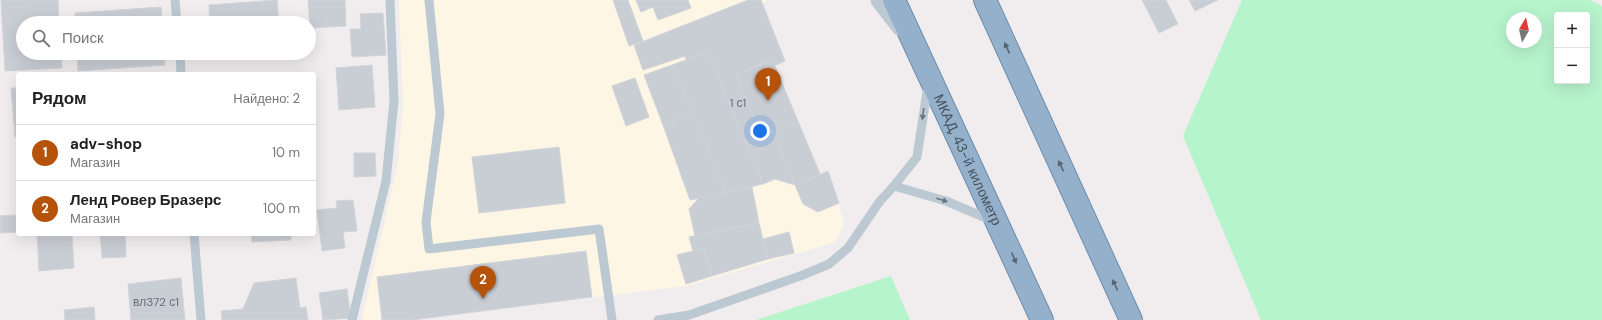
<!DOCTYPE html>
<html lang="ru">
<head>
<meta charset="utf-8">
<style>
  :root { --surface:#fff; --page:#f2f2f2; --text:#222; --muted:#767676; --line:#e0e0e0; --accent:#b45309 }
  body { margin:0; font-family:"DM Sans",sans-serif; background:var(--page); color:var(--text) }
  .controls { position:absolute; right:12px; top:12px; display:grid; overflow:hidden; border-radius:4px; box-shadow:0 4px 16px #0002 }
  .controls button { width:36px; height:36px; display:grid; place-items:center; padding:0; border:0; border-bottom:1px solid var(--line); background:var(--surface); color:var(--text); font:20px sans-serif }
  .compass { position:absolute; left:1506px; top:12px; width:36px; height:36px; border-radius:50%; background:var(--surface); box-shadow:0 4px 16px #0002; rotate:9deg }
  .you { position:absolute; left:760px; top:131px; width:14px; height:14px; margin:-10px; border:3px solid #fff; border-radius:50%; background:#1a73e8; box-shadow:0 0 0 6px #1a73e833 }
  .badge { display:grid; place-items:center; width:26px; height:26px; border-radius:50%; background:var(--accent); color:#fff; font-size:13px; font-weight:700 }
  .pin { position:absolute; translate:-50% -33px; filter:drop-shadow(0 1px 2px #0008) }
  .pin::after { content:''; position:absolute; top:21px; width:14px; height:12px; background:inherit; clip-path:polygon(0 0,100% 0,50% 100%) }
  .list { margin:0; padding:0; list-style:none }
  h2 { display:flex; justify-content:space-between; align-items:center; height:52px; margin:0; padding:0 16px; font-size:17px }
  h2 small { font-size:13px; font-weight:400; color:var(--muted) }
  .list li { display:grid; grid-template-columns:26px 1fr auto; gap:12px; align-items:center; box-sizing:border-box; height:56px; padding:0 16px; border-top:1px solid var(--line) }
  .list b { display:block; font-size:15px; white-space:nowrap }
  .list p { margin:0; font-size:13px; white-space:nowrap; color:var(--muted) }
  .list em { font-size:13px; font-style:normal; color:var(--muted) }
  .icon { flex:none; width:22px; height:22px; fill:none; stroke:currentColor; stroke-width:2; stroke-linecap:round; stroke-linejoin:round }
  .map { position:relative; flex:none; width:1602px; height:320px; overflow:hidden }
  .search { position:absolute; background:var(--surface); box-shadow:0 4px 16px #0002; left:16px; top:16px; width:300px; height:44px; display:flex; align-items:center; gap:10px; box-sizing:border-box; padding:0 14px; border-radius:22px; color:var(--muted); font-size:15px }
  .panel { position:absolute; background:var(--surface); box-shadow:0 4px 16px #0002; left:16px; top:72px; width:300px; height:164px; border-radius:4px }
  .map>svg:first-child { display:block }
</style>
</head>
<body>
<div class="map">
<svg width="1602" height="320" viewBox="0 0 1602 320">
  <rect width="100%" height="100%" fill="#f1edee"/>
  <!-- commercial -->
  <path fill="#fef6e4" d="M399 0H768L762 3 785 61 774 66 820 174 828 171 844 222 836 242 686 286 412 320H362L398 163 403 105Z"/>
  <!-- green -->
  <g fill="#b6f4cc" fill-rule="evenodd">
    <path d="M1242 0H1590L1602 6V320H1261L1183 136ZM1557 15H1587V81H1557ZM1512 18H1536V42H1512Z"/>
    <path d="M891 276 910 320H756Z"/>
  </g>
  <!-- building -->
  <g fill="#c9cdd4" stroke="#d1d4da">
    <path d="M1 0H58L59 23H23V53H61L62 68 5 71Z"/>
    <path d="M277 0 279 23H210L209 5Z"/>
    <path d="M308 0H345L346 26 310 28Z"/>
    <path d="M613 0H628L643 41 629 46Z"/>
    <path d="M636 0H688L691 8 658 20 653 7 641 12Z"/>
    <path d="M748 0H761L785 61 774 66 772 59 736 75 762 136 773 131 795 185 775 179 763 184 708 52 686 60 685 56 643 70 634 45Z"/>
    <path d="M1142 0H1166L1178 24 1159 33Z"/>
    <path d="M1189 0H1218L1195 11Z"/>
    <path d="M161 7 162 23H75V13Z"/>
    <path d="M383 13 386 55 352 57 350 29H361L360 14Z"/>
    <path d="M708 52 763 184 726 193 672 65Z"/>
    <path d="M77 53H164L165 65 78 71Z"/>
    <path d="M227 53H281L227 57Z"/>
    <path d="M772 59 798 121 762 136 736 75Z"/>
    <path d="M372 65 375 107 339 110 336 68Z"/>
    <path d="M672 65 693 112 663 125 644 75Z"/>
    <path d="M635 78 649 117 626 126 612 86Z"/>
    <path d="M11 88H18V137H15Z"/>
    <path d="M693 112 726 193 690 200 663 125Z"/>
    <path d="M798 121 820 174 795 185 773 131Z"/>
    <path d="M559 147 565 203 479 213 472 157Z"/>
    <path d="M354 153H375L376 176 354 177Z"/>
    <path d="M828 171 839 203 818 212 803 204 795 185Z"/>
    <path d="M752 187 759 223 695 236 689 209 699 198Z"/>
    <path d="M353 200 357 231 343 232 345 248 322 251 317 210 337 208 336 201Z"/>
    <path d="M16 215 17 232 0 233V216Z"/>
    <path d="M759 223 768 259 712 276 704 248 693 251 689 237Z"/>
    <path d="M789 232 794 253 768 259 763 239Z"/>
    <path d="M37 234H72L74 268 39 271Z"/>
    <path d="M100 234H125L126 257 102 258Z"/>
    <path d="M251 234H291V240L252 242Z"/>
    <path d="M704 248 712 276 686 284 677 255Z"/>
    <path d="M586 251 592 297 412 320H382L377 277Z"/>
    <path d="M181 278 185 320H131L128 284Z"/>
    <path d="M296 278 300 308 306 307 308 320H222L221 311 243 309 254 283Z"/>
    <path d="M347 289 351 318 323 320 319 293Z"/>
    <path d="M94 307 95 320H65L64 310Z"/>
  </g>
  <g fill="none" stroke-linecap="round" stroke-linejoin="round">
    <!-- trunk casing -->
    <g stroke="#6a8daf" stroke-width="24">
      <g id="trunk">
        <path id="s1" d="M894 0 1042 320"/>
        <path d="M985 0 1131 320"/>
      </g>
    </g>
    <!-- service -->
    <g stroke="#bcc9d2" stroke-width="9">
      <path d="M175 0 177 23"/>
      <path d="M429 0 440 114 426 222 429 249 599 229 612 320"/>
      <path d="M180 53 181 74"/>
      <path d="M928 85 917 157 894 186 946 201 993 221"/>
      <path d="M194 234 201 320"/>
      <path d="M352 320 386 181 394 101 390 0"/>
      <path d="M658 320 689 315 803 275 829 264 848 248 880 201 894 186"/>
    </g>
    <!-- minor -->
    <path stroke="#bcc9d2" stroke-width="19" d="M880 0 901 27"/>
    <!-- trunk -->
    <use href="#trunk" stroke="#94b0ca" stroke-width="22"/>
  </g>
  <!-- one-way arrows -->
  <defs><path id="oneway-solid" d="M-6-.8H1V-3.2L6.5 0L1 3.2V.8H-6Z"/></defs>
  <g fill="#546574">
    <use href="#oneway-solid" transform="translate(1007 48) rotate(-115)"/>
    <use href="#oneway-solid" transform="translate(1061 166) rotate(-115)"/>
    <use href="#oneway-solid" transform="translate(1014 258) rotate(66)"/>
    <use href="#oneway-solid" transform="translate(1115 285) rotate(-115)"/>
  </g>
  <g fill="#687681">
    <use href="#oneway-solid" transform="translate(923 114) rotate(98)"/>
    <use href="#oneway-solid" transform="translate(942 200) rotate(17)"/>
  </g>
  <g text-anchor="middle" dominant-baseline="central" stroke-width="3" stroke-linejoin="round" paint-order="stroke">
    <!-- number labels -->
    <g font-size="12" fill="#65717c">
      <text x="738" y="103">1 с1</text>
      <text x="156" y="302">вл372 с1</text>
    </g>
    <!-- street labels -->
    <g font-size="14" fill="#44525e" stroke="#fff">
      <text stroke="none"><textPath href="#s1" startOffset="176">МКАД, 43-й километр</textPath></text>
    </g>
  </g>
</svg>
<div class="controls">
<button>+</button>
<button>−</button>
</div>
<svg class="compass" viewBox="-18 -18 36 36"><path d="M0-13l5 13h-10z" fill="#e53935"/><path d="M0 13l5-13h-10z" fill="#767676"/></svg>
<div class="you"></div>
<div class="pin badge" style="left:768px;top:101px">1</div>
<div class="pin badge" style="left:483px;top:299px">2</div>
<div class="search"><svg class="icon" aria-label="search" viewBox="0 0 24 24"><circle cx="10" cy="10" r="6"/><path d="M15 15l6 6"/></svg>Поиск</div>
<section class="panel">
<h2>Рядом<small>Найдено: 2</small></h2>
<ul class="list">
<li><span class="badge">1</span><div><b>adv-shop</b><p>Магазин</p></div><em>10 m</em></li>
<li><span class="badge">2</span><div><b>Ленд Ровер Бразерс</b><p>Магазин</p></div><em>100 m</em></li>
</ul>
</section>
</div>
</body>
</html>
